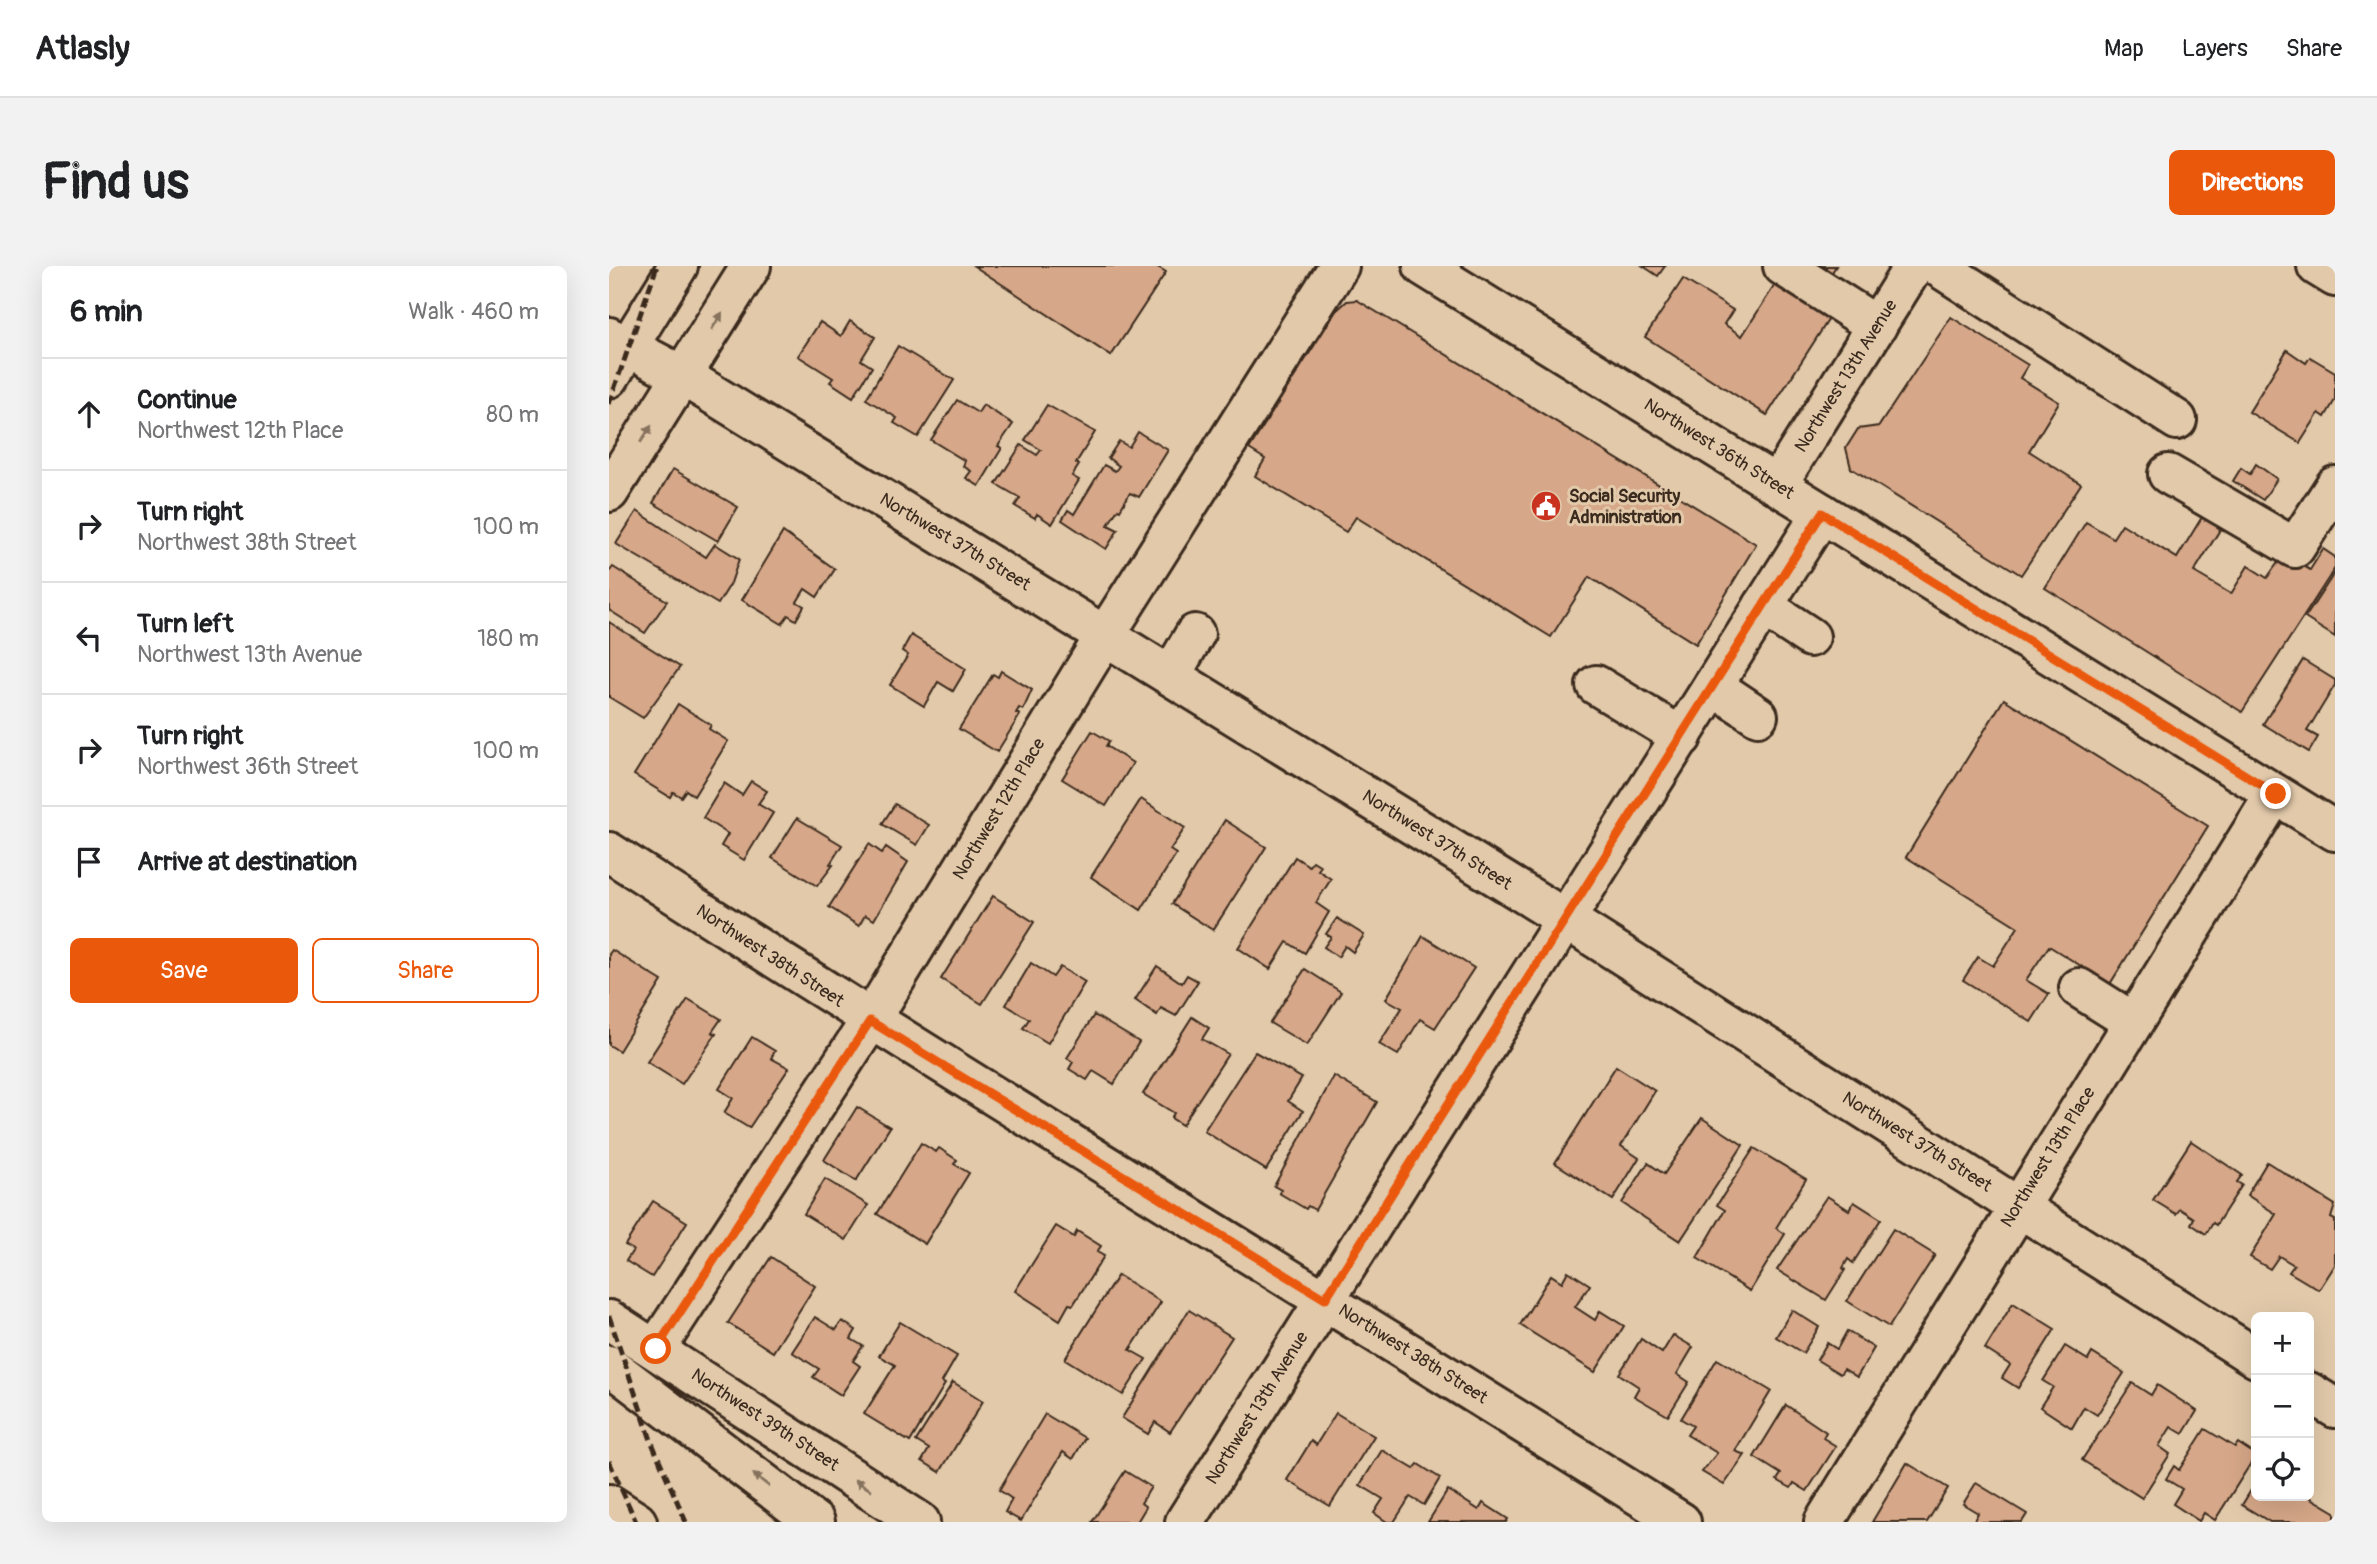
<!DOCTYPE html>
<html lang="en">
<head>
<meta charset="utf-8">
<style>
  :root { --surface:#fff; --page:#f2f2f2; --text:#202124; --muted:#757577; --line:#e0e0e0; --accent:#ea580c }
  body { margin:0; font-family:Pangolin,sans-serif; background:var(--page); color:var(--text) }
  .controls { position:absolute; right:21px; bottom:21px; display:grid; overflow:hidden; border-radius:10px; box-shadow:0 7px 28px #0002 }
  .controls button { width:63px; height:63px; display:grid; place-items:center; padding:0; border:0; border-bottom:2px solid var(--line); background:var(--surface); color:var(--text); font:35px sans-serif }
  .stop { position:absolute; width:21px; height:21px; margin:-16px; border:5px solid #ea580c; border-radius:50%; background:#fff }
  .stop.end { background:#ea580c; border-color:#fff; box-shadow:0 2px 7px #0008 }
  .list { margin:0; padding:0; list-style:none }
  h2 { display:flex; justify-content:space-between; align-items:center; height:91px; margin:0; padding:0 28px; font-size:30px }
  h2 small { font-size:23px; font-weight:400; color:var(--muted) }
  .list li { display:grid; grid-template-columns:46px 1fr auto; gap:21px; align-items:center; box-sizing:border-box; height:112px; padding:0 28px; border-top:2px solid var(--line) }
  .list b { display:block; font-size:26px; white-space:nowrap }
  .list p { margin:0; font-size:23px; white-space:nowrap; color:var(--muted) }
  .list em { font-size:23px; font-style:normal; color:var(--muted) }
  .actions { display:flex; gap:14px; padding:21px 28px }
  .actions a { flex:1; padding:16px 0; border:2px solid var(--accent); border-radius:10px; text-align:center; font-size:24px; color:var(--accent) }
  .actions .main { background:var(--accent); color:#fff }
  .icon { flex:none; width:38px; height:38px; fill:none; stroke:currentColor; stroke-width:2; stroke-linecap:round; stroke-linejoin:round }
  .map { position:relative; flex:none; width:1726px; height:1256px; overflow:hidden; border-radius:10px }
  header { display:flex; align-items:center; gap:42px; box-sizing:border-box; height:98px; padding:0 35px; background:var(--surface); border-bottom:2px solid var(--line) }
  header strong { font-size:33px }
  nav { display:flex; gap:38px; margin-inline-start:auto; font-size:24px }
  .intro { display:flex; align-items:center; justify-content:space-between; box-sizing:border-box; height:168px; padding:0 42px }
  h1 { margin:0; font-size:49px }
  .button { padding:18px 32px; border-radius:10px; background:var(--accent); color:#fff; font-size:24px; font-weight:700 }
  main { display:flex; gap:42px; padding:0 42px }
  aside { flex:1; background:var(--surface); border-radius:10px; box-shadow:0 7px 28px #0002 }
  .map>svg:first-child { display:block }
</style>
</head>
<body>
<header>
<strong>Atlasly</strong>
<nav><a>Map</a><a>Layers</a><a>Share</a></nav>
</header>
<div class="intro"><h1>Find us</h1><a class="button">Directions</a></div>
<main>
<aside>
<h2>6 min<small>Walk · 460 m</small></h2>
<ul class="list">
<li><svg class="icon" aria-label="ahead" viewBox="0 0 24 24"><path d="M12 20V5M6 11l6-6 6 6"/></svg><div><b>Continue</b><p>Northwest 12th Place</p></div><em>80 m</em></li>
<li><svg class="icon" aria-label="right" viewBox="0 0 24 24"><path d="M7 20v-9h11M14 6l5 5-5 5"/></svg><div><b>Turn right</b><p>Northwest 38th Street</p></div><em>100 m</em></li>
<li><svg class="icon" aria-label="left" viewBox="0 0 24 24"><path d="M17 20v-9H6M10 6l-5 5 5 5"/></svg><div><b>Turn left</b><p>Northwest 13th Avenue</p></div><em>180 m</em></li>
<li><svg class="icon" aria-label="right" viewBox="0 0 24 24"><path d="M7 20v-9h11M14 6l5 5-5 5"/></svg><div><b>Turn right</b><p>Northwest 36th Street</p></div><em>100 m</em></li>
<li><svg class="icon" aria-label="arrive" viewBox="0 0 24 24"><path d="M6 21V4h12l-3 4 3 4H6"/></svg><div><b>Arrive at destination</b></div></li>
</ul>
<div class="actions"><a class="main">Save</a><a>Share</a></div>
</aside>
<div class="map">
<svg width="1726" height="1256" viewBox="0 0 1726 1256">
  <rect width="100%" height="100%" fill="#e2c9aa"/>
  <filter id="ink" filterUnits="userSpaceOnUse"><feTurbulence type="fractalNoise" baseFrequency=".0143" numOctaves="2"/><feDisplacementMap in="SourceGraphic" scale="14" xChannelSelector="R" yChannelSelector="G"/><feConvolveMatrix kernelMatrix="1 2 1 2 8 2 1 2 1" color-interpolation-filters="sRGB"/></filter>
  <g filter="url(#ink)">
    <!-- building -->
    <g fill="#d6a788" stroke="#3b2a1e" stroke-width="2">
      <path d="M365 0H547L557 6 502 90Z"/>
      <path d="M1034 0H1056L1049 10Z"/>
      <path d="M1190 0H1227L1217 16Z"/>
      <path d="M1074 13 1124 44 1115 58 1133 70 1169 14 1223 48 1158 149 1036 71Z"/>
      <path d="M748 34 1147 278 1087 378 980 311 942 371 747 251 737 266 646 210 656 193 640 183 727 45 738 35Z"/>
      <path d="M1342 51 1419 99 1411 112 1450 136 1420 185 1472 218 1412 309 1242 202 1237 182 1249 163 1270 160Z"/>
      <path d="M241 55 266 71 252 94 263 101 244 131 221 116 224 112 189 90 211 56 232 70Z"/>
      <path d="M289 80 345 114 309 171 285 157 288 152 257 133Z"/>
      <path d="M1678 84 1697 97 1701 91 1726 106V134L1716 151 1710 147 1691 177 1640 146Z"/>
      <path d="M348 134 369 147 374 139 404 158 389 180 393 182 370 220 357 212 362 205 354 200 356 195 322 174Z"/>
      <path d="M438 139 486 166 467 197 470 199 463 210 470 214 443 258 428 248 426 252 406 240 411 232 387 218 412 179 428 189 432 184 416 174Z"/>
      <path d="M529 166 559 184 530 231 521 227 511 244 509 243 499 259 509 264 497 283 453 254 459 244 465 248 495 199 506 205 510 200 499 192 510 175 520 181Z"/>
      <path d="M1647 198 1668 213 1654 234 1624 215 1632 202 1641 208Z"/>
      <path d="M64 203 129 241 109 275 44 237Z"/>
      <path d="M28 245 97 291 106 278 130 293 122 317 109 338 7 278Z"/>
      <path d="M1593 251 1612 262 1585 306 1622 328 1639 300 1658 312 1675 288 1701 304 1714 283 1726 291V302L1633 446 1436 322 1477 256 1504 272 1513 258 1568 292Z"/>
      <path d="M174 266 226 303 208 331 196 323 188 336 195 340 187 354 179 349 173 358 133 334Z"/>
      <path d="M4 301 58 335 36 367 0 344V306Z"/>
      <path d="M1726 306V371L1696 352Z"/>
      <path d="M0 356 71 401 34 452 0 431Z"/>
      <path d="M302 369 357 403 344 425 329 416 315 440 281 419 299 389 293 385Z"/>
      <path d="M1694 394 1726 414V419L1698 465 1709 471 1700 486 1654 458Z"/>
      <path d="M392 405 423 424 414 444 410 442 407 447 411 449 388 486 350 463 384 408 389 411Z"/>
      <path d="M1395 433 1599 560 1501 718 1440 680 1417 714 1440 728 1422 756 1354 714 1369 691 1384 700 1409 661 1297 591Z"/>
      <path d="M69 438 102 459 100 463 119 475 85 530 77 524 72 531 64 526 61 531 25 509Z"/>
      <path d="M483 465 500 475 497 480 524 497 497 540 453 513Z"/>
      <path d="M142 515 158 525 149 538 164 547 135 594 112 580 119 568 94 552 115 517 133 529Z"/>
      <path d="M532 533 576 562 561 584 567 588 532 644 482 611Z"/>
      <path d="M286 538 320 559 308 579 273 558Z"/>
      <path d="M188 552 233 579 221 598 224 599 208 620 163 592Z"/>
      <path d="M616 554 657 581 604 664 563 638Z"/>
      <path d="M260 578 273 587 277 581 299 596 265 654 256 649 250 660 220 641Z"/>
      <path d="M686 591 700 600 704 595 712 600 709 604 722 613 707 637 720 646 696 687 678 676 661 703 629 682Z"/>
      <path d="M384 630 425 656 373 738 332 713Z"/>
      <path d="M728 652 755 669 744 686 736 680 729 691 715 681 722 671 717 668Z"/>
      <path d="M814 670 865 702 826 762 811 753 789 789 770 778 793 742 777 733Z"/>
      <path d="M3 684 53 715 10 785 0 779V688Z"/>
      <path d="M422 697 444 711 451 701 476 716 439 777 414 762 420 753 397 739Z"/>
      <path d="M548 700 573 717 578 709 589 715 567 750 552 742 548 749 526 734Z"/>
      <path d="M696 703 732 726 698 779 661 757Z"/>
      <path d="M79 733 112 753 103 766 107 768 73 818 38 796Z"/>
      <path d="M485 749 530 776 505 818 484 805 478 814 460 803 464 796 458 792Z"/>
      <path d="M583 751 600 762 593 773 619 788 573 859 562 852 565 847 534 828Z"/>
      <path d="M143 771 166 785 162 792 180 802 140 862 115 847 124 832 110 823Z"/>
      <path d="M646 786 693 812 679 835 694 845 657 904 595 865Z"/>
      <path d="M1007 800 1046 825 1012 880 1030 892 1004 934 946 897Z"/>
      <path d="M725 810 768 836 706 944 699 940 697 943 670 927 672 924 665 920Z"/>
      <path d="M248 841 281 861 247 915 215 894Z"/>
      <path d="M1093 852 1134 879 1071 975 1013 937 1039 897 1055 908Z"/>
      <path d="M1582 875 1633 909 1628 916 1633 919 1607 959 1604 957 1597 968 1582 958 1585 952 1571 943 1567 948 1544 934Z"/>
      <path d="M312 877 327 886 330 882 348 894 345 898 360 907 316 978 268 948Z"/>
      <path d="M1145 882 1197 913 1167 962 1176 968 1141 1025 1088 992 1116 944 1108 939Z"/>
      <path d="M1658 896 1726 939 1722 952 1726 954V999L1710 1024 1680 1006 1685 999 1670 990 1661 1003 1641 991 1667 948 1638 929Z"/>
      <path d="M216 913 259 939 237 974 195 948Z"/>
      <path d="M1218 930 1240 944 1245 936 1272 953 1244 997 1239 993 1234 1002 1236 1004 1217 1034 1168 1004Z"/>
      <path d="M44 935 78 956 43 1011 17 995 24 984 16 979Z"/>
      <path d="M447 960 465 971 468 965 492 980 488 986 495 990 464 1039 460 1038 451 1054 406 1025Z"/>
      <path d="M1284 963 1326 989 1280 1061 1238 1035Z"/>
      <path d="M162 991 206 1020 164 1086 119 1057Z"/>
      <path d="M959 1005 981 1019 966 1041 986 1054 991 1045 1015 1060 986 1106 911 1059 942 1009 953 1016Z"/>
      <path d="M509 1009 552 1036 521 1084 537 1093 514 1129 456 1093Z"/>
      <path d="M1404 1037 1446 1063 1409 1122 1393 1112 1401 1099 1376 1083Z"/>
      <path d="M580 1044 623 1071 561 1166 546 1156 539 1168 513 1152Z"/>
      <path d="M1183 1044 1210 1061 1194 1087 1167 1071Z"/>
      <path d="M206 1051 227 1064 233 1055 247 1064 242 1073 254 1080 244 1095 251 1100 232 1129 204 1111 210 1103 183 1086Z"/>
      <path d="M291 1056 348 1090 333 1116 336 1118 301 1176 255 1148 286 1099 270 1090Z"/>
      <path d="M1238 1065 1265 1082 1248 1111 1235 1103 1231 1108 1208 1094 1218 1077 1228 1083Z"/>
      <path d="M1064 1069 1084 1081 1068 1108 1080 1116 1059 1150 1025 1130 1030 1121 1010 1108 1032 1073 1053 1087Z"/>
      <path d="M1456 1080 1479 1094 1483 1087 1515 1107 1488 1149 1475 1141 1463 1162 1431 1141 1444 1121 1434 1115Z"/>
      <path d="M1108 1093 1162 1125 1126 1185 1136 1189 1115 1219 1093 1206 1108 1187 1078 1169 1084 1160 1072 1153Z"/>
      <path d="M344 1116 374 1135 331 1206 313 1195 320 1183 307 1175Z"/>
      <path d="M1523 1117 1542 1129 1548 1119 1588 1145 1574 1168 1562 1161 1550 1180 1561 1188 1533 1232 1473 1194Z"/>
      <path d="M1177 1139 1217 1166 1214 1172 1227 1180 1198 1225 1185 1217 1182 1222 1168 1214 1172 1208 1145 1191Z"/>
      <path d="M727 1147 765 1170 721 1240 678 1214 702 1175 707 1179Z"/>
      <path d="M436 1148 476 1172 464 1193 454 1186 412 1255 396 1246 403 1233 390 1224Z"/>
      <path d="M1596 1163 1626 1181 1629 1177 1647 1189 1606 1254 1595 1247 1590 1255 1564 1238 1573 1223 1557 1213 1565 1200 1570 1204Z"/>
      <path d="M773 1184 805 1203 809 1198 831 1212 815 1239 801 1231 785 1256H778L765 1247 774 1233 751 1219Z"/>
      <path d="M1298 1197 1339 1222 1318 1256H1263Z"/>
      <path d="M516 1205 542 1221 532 1237 537 1241 528 1256H483Z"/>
      <path d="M1647 1216V1230H1699L1726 1246V1256H1661L1633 1239Z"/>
      <path d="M1367 1217 1418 1248 1413 1256H1364L1369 1247 1354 1238Z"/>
      <path d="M839 1224 870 1244 874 1237 899 1253 897 1256H819Z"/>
    </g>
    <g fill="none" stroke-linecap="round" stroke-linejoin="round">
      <!-- minor casing -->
      <g stroke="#3b2a1e" stroke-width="44">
        <g id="minor">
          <path d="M1174 0 1268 60"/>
          <path d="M1328 0 1568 154"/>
          <path d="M1708 0 1726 11"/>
          <path d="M0 71 74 110 958 654 1647 1092"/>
          <path d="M1559 208 1686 282 1726 220"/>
          <path d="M1168 219 1305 0"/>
          <path d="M1154 340 1201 371"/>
          <path d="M562 409 586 368"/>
          <path d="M987 419 1073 471"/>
          <path d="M1104 420 1149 450"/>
          <path d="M0 586C354 815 715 1032 1072 1256"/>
          <path d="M1470 722 1524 756"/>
          <path d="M47 1083 261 755 497 368 730 0"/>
          <path d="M1700 1126 1726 1142"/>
          <path d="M576 1256 1213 247"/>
          <path d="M1215 1256 1666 528"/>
        </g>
      </g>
      <!-- major casing -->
      <g stroke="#3b2a1e" stroke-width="44">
        <g id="major">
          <path d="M814 0 1726 565"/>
          <path d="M0 112 69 0"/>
          <path d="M0 226 142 0"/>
          <path d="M0 1054 311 1256"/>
        </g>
      </g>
      <!-- highway casing -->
      <g stroke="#3b2a1e" stroke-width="44">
        <g id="highway">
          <path d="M0 1099 206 1256"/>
          <path d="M0 1238 28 1256"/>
        </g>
      </g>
      <!-- minor -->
      <use href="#minor" stroke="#e2c9aa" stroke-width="38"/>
      <!-- major -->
      <use href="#major" stroke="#e2c9aa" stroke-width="38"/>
      <!-- highway -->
      <use href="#highway" stroke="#e2c9aa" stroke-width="38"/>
      <!-- rail -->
      <g stroke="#3b2a1e" stroke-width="5" stroke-dasharray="10 5" stroke-linecap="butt">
        <path d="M0 138 48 0"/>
        <path d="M0 1050 43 1177 77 1256"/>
        <path d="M0 1195 27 1256"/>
      </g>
    </g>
    <!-- one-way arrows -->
    <defs><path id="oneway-solid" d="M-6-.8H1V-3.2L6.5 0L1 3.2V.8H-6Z" transform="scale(1.75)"/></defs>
    <g fill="#86725d">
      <use href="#oneway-solid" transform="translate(108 55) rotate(-58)"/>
      <use href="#oneway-solid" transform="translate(37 168) rotate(-57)"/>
      <use href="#oneway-solid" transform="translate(152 1214) rotate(-142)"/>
      <use href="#oneway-solid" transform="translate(254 1219) rotate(-147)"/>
    </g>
  </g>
  <g fill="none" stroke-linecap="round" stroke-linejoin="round" filter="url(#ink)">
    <!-- route -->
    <path stroke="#ea580c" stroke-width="9" d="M47 1083 261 755 716 1033 1213 247 1667 528"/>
  </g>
  <!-- icons -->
  <defs>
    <g id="civic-disc" transform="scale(1.575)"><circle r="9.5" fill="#c8321e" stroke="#e2c9aa"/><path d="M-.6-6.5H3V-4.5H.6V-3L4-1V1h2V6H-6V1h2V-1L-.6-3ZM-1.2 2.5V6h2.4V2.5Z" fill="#fff"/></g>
  </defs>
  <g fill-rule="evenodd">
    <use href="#civic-disc" x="937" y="240"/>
  </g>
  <g text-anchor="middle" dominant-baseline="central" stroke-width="6" stroke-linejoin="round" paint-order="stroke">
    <!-- street labels -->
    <g font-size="18" fill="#3b2a1e" stroke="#e2c9aa">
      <text transform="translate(1237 110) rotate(-58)">Northwest 13th Avenue</text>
      <text transform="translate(1110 183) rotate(32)">Northwest 36th Street</text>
      <text transform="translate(346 276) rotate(31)">Northwest 37th Street</text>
      <text transform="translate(390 543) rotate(-59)">Northwest 12th Place</text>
      <text transform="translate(828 574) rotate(32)">Northwest 37th Street</text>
      <text transform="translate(161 690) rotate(33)">Northwest 38th Street</text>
      <text transform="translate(1308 876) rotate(32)">Northwest 37th Street</text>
      <text transform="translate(1439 891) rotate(-58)">Northwest 13th Place</text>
      <text transform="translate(804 1088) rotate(32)">Northwest 38th Street</text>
      <text transform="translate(648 1142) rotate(-58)">Northwest 13th Avenue</text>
      <text transform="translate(156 1154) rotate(33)">Northwest 39th Street</text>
    </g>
    <!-- poi labels -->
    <g font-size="18" font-weight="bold" fill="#3b2a1e" stroke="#e2c9aa" text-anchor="start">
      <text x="960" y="230">Social Security<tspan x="960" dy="21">Administration</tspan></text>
    </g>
  </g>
</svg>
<div class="controls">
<button>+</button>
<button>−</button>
<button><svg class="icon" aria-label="locate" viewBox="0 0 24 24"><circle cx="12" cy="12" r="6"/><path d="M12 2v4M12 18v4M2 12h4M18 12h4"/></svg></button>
</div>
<div class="stop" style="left:47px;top:1083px"></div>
<div class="stop end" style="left:1667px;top:528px"></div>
</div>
</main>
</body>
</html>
